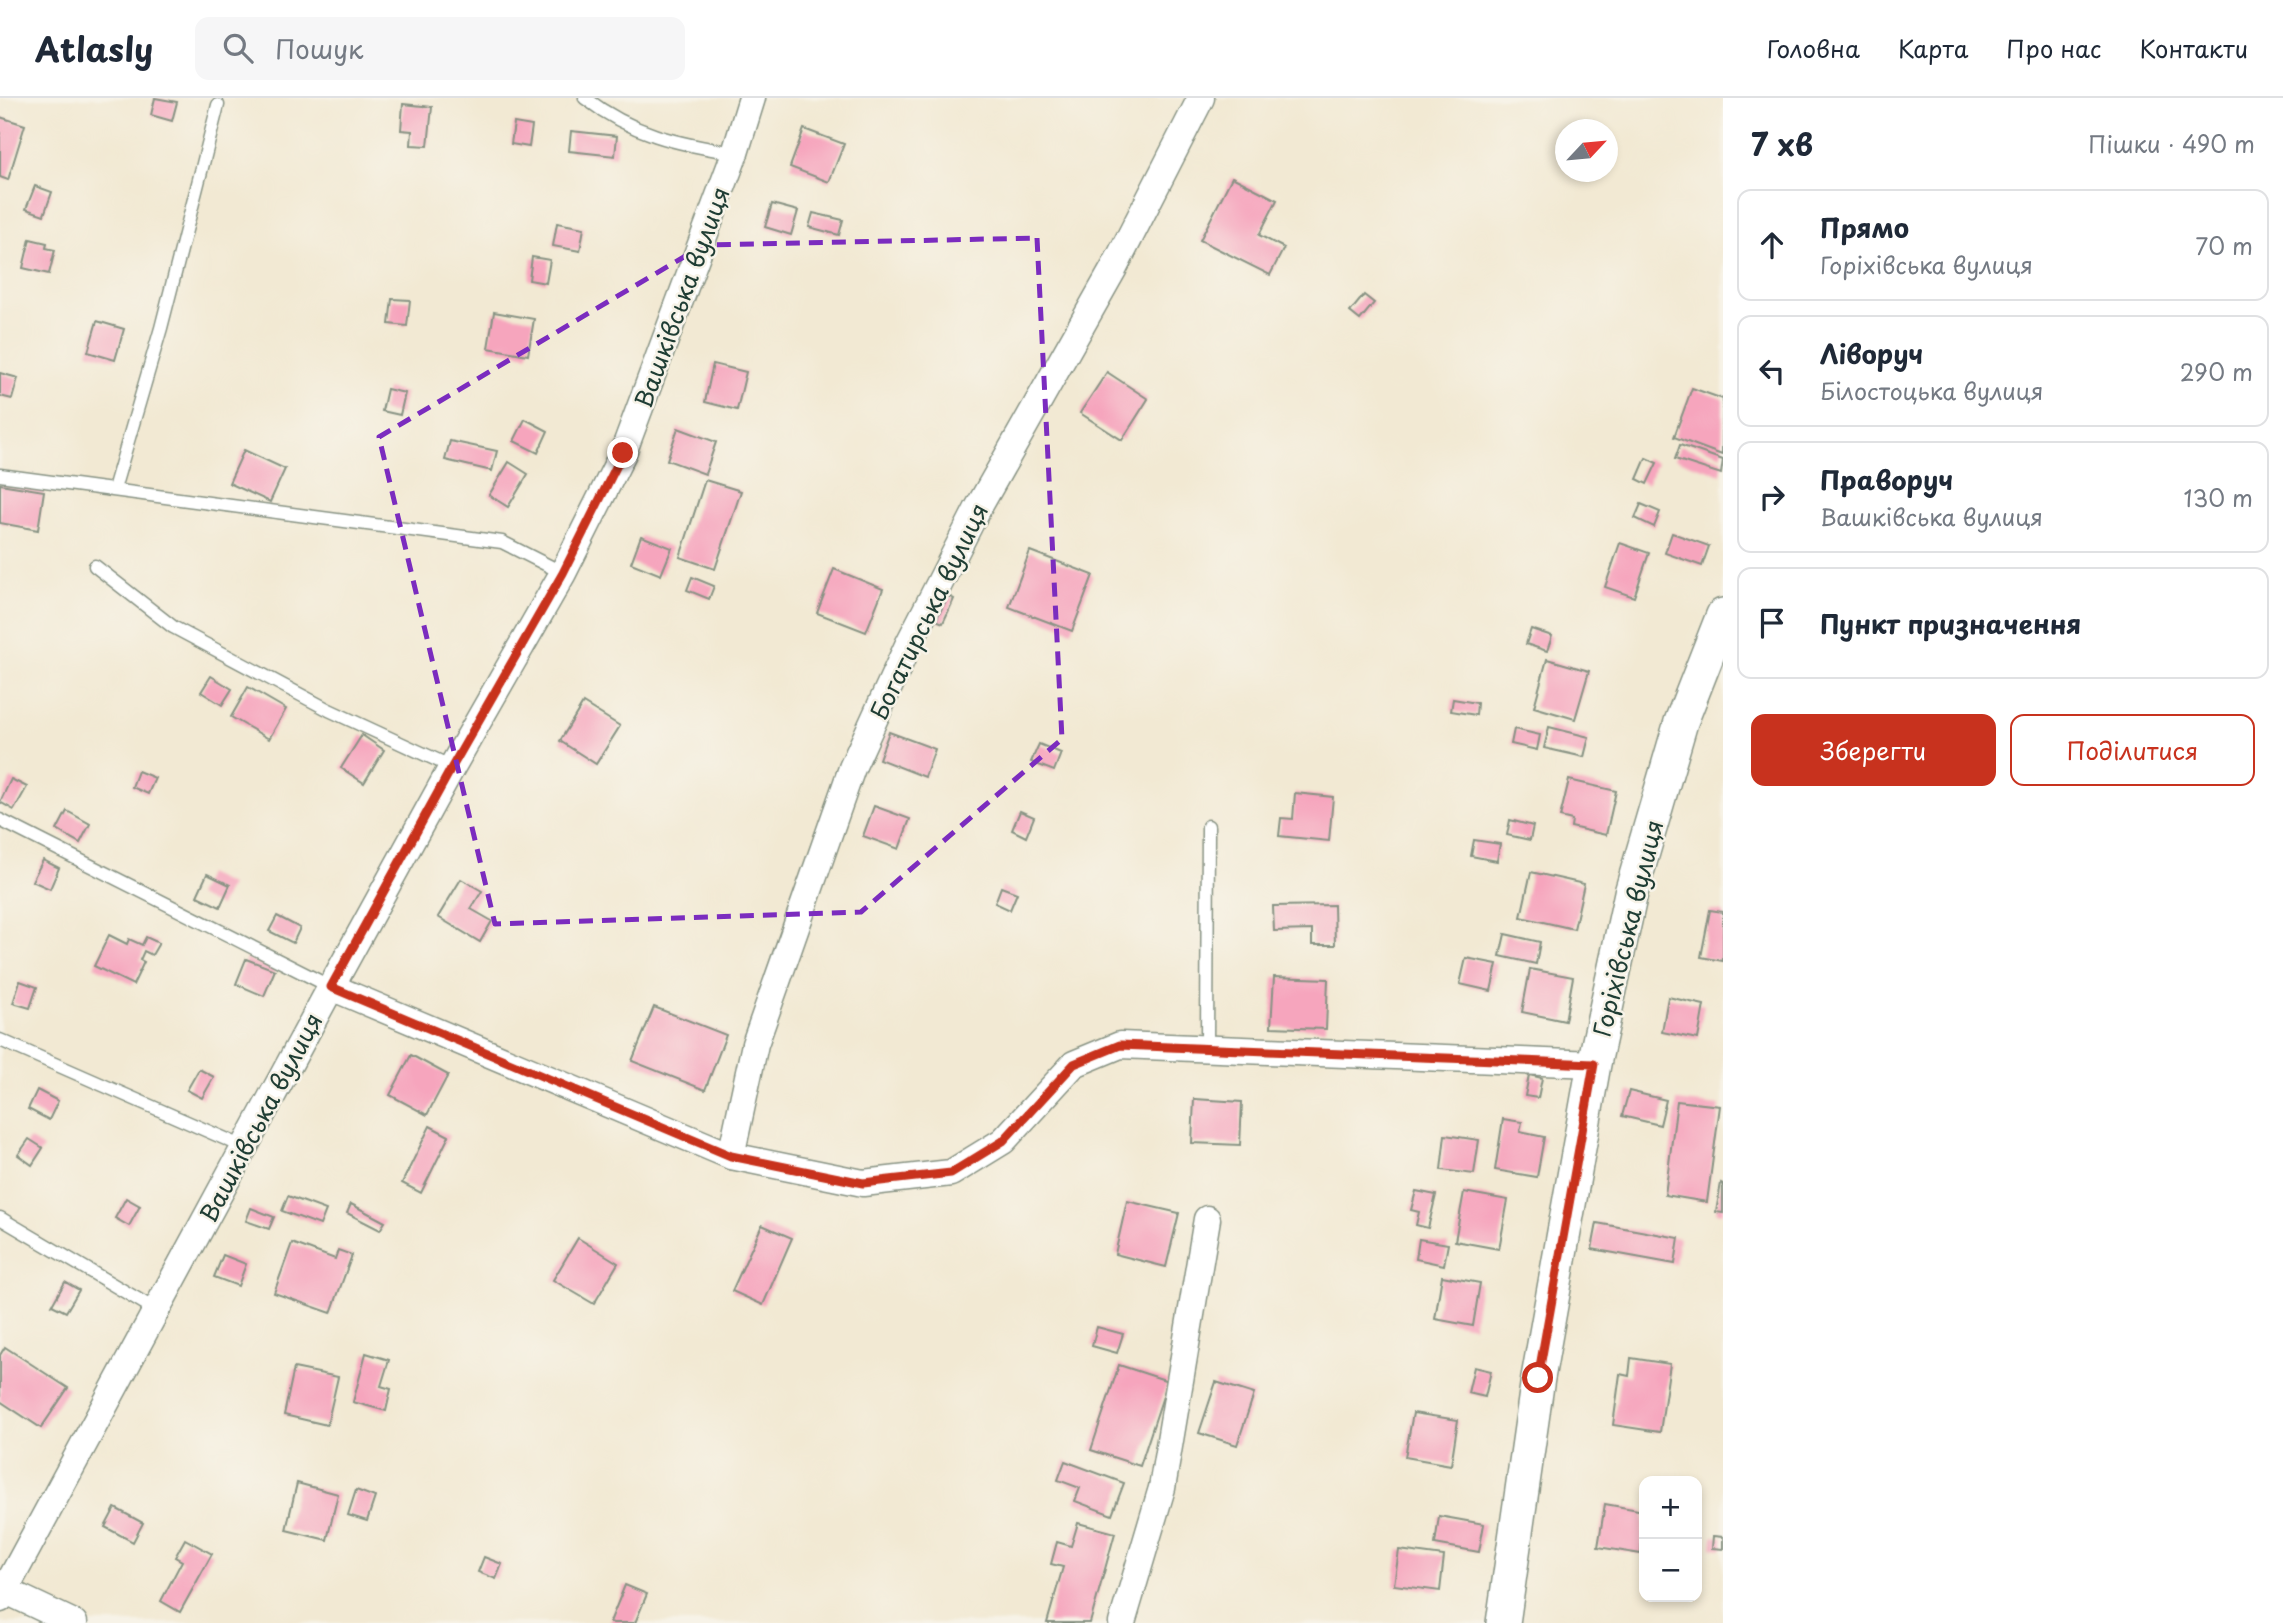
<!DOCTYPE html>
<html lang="uk">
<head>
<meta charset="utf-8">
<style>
  :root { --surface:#fff; --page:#f6f6f7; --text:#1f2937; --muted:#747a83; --line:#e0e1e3; --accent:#c8321e }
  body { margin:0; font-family:"Playpen Sans",sans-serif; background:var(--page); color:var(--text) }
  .controls { position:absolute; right:21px; bottom:21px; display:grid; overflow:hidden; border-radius:14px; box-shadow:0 4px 10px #0003 }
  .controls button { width:63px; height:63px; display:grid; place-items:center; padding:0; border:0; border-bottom:2px solid var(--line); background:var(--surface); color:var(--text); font:35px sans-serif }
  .compass { position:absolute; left:1555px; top:21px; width:63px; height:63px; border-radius:50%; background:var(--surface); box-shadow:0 4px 10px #0003; rotate:64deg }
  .stop { position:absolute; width:21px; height:21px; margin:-16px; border:5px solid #c8321e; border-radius:50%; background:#fff }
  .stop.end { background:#c8321e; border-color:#fff; box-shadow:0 2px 7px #0008 }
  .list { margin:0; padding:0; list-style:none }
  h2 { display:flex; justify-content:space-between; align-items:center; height:91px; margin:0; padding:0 28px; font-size:30px }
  h2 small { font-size:23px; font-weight:400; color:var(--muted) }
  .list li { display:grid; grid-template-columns:46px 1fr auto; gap:21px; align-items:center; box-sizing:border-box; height:112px; margin:0 14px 14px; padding:0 14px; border:2px solid var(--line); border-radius:14px }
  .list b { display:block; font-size:26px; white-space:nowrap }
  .list p { margin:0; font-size:23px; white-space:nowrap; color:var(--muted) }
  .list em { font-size:23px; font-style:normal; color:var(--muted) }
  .actions { display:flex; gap:14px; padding:21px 28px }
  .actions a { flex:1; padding:16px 0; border:2px solid var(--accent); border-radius:14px; text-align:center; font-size:24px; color:var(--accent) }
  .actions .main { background:var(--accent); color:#fff }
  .icon { flex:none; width:38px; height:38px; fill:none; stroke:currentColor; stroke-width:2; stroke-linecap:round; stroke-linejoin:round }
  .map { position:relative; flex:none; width:1723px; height:1525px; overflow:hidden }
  header { display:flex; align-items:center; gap:42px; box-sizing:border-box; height:98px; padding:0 35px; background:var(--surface); border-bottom:2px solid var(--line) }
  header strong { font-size:33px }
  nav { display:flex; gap:38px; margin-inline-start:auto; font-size:24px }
  .search { width:490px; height:63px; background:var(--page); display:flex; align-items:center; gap:18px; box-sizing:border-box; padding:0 24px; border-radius:14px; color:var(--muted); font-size:26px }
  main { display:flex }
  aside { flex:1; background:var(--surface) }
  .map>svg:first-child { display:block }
</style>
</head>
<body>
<header>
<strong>Atlasly</strong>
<div class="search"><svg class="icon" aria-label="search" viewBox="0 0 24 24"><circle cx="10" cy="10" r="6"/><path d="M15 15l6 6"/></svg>Пошук</div>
<nav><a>Головна</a><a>Карта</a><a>Про нас</a><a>Контакти</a></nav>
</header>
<main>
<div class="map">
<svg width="1723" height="1525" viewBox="0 0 1723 1525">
  <rect width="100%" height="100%" fill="#f7f3e8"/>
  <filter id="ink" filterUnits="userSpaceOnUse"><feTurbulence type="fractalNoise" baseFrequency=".0143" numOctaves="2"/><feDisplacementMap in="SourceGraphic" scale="14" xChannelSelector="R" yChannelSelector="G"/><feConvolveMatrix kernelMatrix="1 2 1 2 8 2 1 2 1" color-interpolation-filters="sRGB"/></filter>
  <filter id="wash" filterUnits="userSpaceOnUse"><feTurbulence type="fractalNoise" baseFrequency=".00686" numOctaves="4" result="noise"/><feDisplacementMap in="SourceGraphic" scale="28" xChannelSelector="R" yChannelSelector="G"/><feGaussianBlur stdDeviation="1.57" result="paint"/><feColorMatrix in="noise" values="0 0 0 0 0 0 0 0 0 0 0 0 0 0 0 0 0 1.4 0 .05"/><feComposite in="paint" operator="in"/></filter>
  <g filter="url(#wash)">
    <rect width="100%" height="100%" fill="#f2e9d3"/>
    <g id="blocks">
      <!-- building -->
      <g fill="#f6a5bd">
        <path d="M155 0 177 4 172 23 151 17Z"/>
        <path d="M403 6 432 9 428 48 411 47 412 33 401 32Z"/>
        <path d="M0 19 25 27 8 82 0 79Z"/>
        <path d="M514 25 532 28 529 49 511 46Z"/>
        <path d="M804 31 844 46 829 84 790 69Z"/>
        <path d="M571 33 617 38 615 58 569 53Z"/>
        <path d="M1232 79 1277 102 1259 137 1284 150 1270 177 1200 142Z"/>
        <path d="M35 88 52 94 44 117 26 111Z"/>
        <path d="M772 106 798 113 791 137 765 129Z"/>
        <path d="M813 115 843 122 839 137 809 129Z"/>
        <path d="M557 125 584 130 580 153 553 148Z"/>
        <path d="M30 141 47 145 46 150 55 152 49 176 23 170Z"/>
        <path d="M532 159 550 162 546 185 529 182Z"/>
        <path d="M1364 197 1374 205 1360 222 1350 214Z"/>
        <path d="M392 201 410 202 407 228 389 226Z"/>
        <path d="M494 214 534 221 528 257 488 250Z"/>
        <path d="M97 223 124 231 115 262 88 254Z"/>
        <path d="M713 266 746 274 737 312 705 304Z"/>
        <path d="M1107 274 1148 301 1122 342 1080 315Z"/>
        <path d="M0 275 18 280 12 301 0 298Z"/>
        <path d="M1692 290 1723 301 1722 357 1674 339Z"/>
        <path d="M387 291 405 295 400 317 382 313Z"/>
        <path d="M525 321 548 333 538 355 514 343Z"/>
        <path d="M678 330 716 344 705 376 667 362Z"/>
        <path d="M450 343 497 353 492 373 445 362Z"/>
        <path d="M1680 347 1723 362 1721 376 1675 361Z"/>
        <path d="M244 352 285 371 270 404 229 385Z"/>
        <path d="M1646 360 1657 365 1647 386 1637 381Z"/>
        <path d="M509 364 528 376 508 409 489 397Z"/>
        <path d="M705 382 741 393 715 471 680 459Z"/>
        <path d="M0 386 44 393 38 432 0 425Z"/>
        <path d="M1641 406 1660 414 1654 429 1635 420Z"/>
        <path d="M1672 435 1709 448 1702 468 1665 455Z"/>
        <path d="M641 438 672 450 661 477 631 465Z"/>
        <path d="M1620 445 1649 455 1634 499 1605 489Z"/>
        <path d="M1030 453 1093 477 1072 533 1009 509Z"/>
        <path d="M834 471 883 491 866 534 817 515Z"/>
        <path d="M692 479 714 488 709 501 687 492Z"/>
        <path d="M941 494 954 501 943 525 929 519Z"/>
        <path d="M1531 531 1552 538 1547 553 1526 546Z"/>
        <path d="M1547 561 1589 573 1575 621 1534 609Z"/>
        <path d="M211 578 232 591 222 607 201 594Z"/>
        <path d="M248 589 286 611 269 641 231 619Z"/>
        <path d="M1453 601 1477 605 1476 617 1451 613Z"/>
        <path d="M583 605 620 628 596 666 560 643Z"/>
        <path d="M1549 629 1589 639 1584 659 1544 650Z"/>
        <path d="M1514 631 1540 637 1537 652 1511 646Z"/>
        <path d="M889 634 935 651 925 679 879 661Z"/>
        <path d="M362 637 384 652 364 685 341 670Z"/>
        <path d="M1039 646 1061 655 1054 673 1031 664Z"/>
        <path d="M138 673 155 680 148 696 132 689Z"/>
        <path d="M11 681 27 689 14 712 0 704Z"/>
        <path d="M1569 682 1616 693 1606 737 1571 729 1572 722 1560 719Z"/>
        <path d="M1295 695 1333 699 1329 743 1279 738 1281 720 1293 721Z"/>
        <path d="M874 708 910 721 899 751 863 738Z"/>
        <path d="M67 713 90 726 80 745 57 732Z"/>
        <path d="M1020 713 1034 719 1026 739 1012 732Z"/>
        <path d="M1510 722 1533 728 1530 742 1507 737Z"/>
        <path d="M1474 742 1500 746 1497 763 1471 758Z"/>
        <path d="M43 762 59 770 50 791 32 783Z"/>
        <path d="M1531 774 1584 786 1574 831 1521 819Z"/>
        <path d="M207 776 230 787 220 809 197 798Z"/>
        <path d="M461 781 482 793 471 811 492 823 480 844 438 819Z"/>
        <path d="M1001 789 1017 795 1010 812 995 805Z"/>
        <path d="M1334 807 1335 847H1312V832L1274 833 1273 808Z"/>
        <path d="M1710 812 1723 814V863L1701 859Z"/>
        <path d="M277 818 300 830 293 845 269 833Z"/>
        <path d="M1505 836 1540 844 1536 866 1500 858Z"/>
        <path d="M109 837 127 846 129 841 142 847 146 839 159 845 152 857 144 853 140 862 144 864 133 887 94 868Z"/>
        <path d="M1466 860 1497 866 1491 893 1460 886Z"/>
        <path d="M246 861 275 872 264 898 236 886Z"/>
        <path d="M1530 871 1573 879 1565 923 1522 914Z"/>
        <path d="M1274 879 1328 881 1326 931 1271 929Z"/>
        <path d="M20 883 37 889 30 910 13 905Z"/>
        <path d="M1668 899 1704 907 1698 941 1662 934Z"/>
        <path d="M654 909 726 937 705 992 632 963Z"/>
        <path d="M411 957 448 977 427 1017 390 997Z"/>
        <path d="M199 971 214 979 202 1000 187 992Z"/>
        <path d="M1529 977 1542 980 1538 1000 1525 998Z"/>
        <path d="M37 992 58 1003 49 1022 28 1011Z"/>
        <path d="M1629 993 1666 1002 1660 1027 1622 1018Z"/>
        <path d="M1194 1001 1242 1004 1240 1047 1192 1045Z"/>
        <path d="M1677 1003 1720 1008 1707 1104 1665 1097Z"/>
        <path d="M1503 1021 1522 1024 1520 1034 1544 1039 1537 1079 1495 1072Z"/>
        <path d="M430 1028 449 1038 421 1095 402 1085Z"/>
        <path d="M1445 1037 1479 1042 1474 1076 1441 1072Z"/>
        <path d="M29 1041 43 1050 32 1067 18 1057Z"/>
        <path d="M1721 1085 1723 1086V1115L1716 1114Z"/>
        <path d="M1416 1093 1436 1097 1428 1130 1416 1127 1419 1114 1411 1112Z"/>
        <path d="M1464 1094 1508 1102 1499 1151 1455 1143Z"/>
        <path d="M288 1098 326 1112 320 1127 282 1113Z"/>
        <path d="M126 1100 140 1108 129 1128 115 1120Z"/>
        <path d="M1127 1103 1179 1115 1166 1169 1115 1156Z"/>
        <path d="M351 1106 385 1124 380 1132 347 1115Z"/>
        <path d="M251 1110 274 1119 269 1131 246 1123Z"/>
        <path d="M1597 1125 1679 1140 1675 1166 1592 1151Z"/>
        <path d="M762 1127 792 1140 763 1207 732 1193Z"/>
        <path d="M578 1140 618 1165 594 1206 553 1182Z"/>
        <path d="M1419 1141 1448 1146 1444 1167 1416 1161Z"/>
        <path d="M292 1145 335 1161 338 1152 352 1157 331 1215 274 1195Z"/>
        <path d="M223 1157 246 1166 238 1188 214 1179Z"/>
        <path d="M1442 1178 1480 1185 1473 1228 1435 1221Z"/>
        <path d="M65 1184 79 1192 66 1214 52 1207Z"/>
        <path d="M1097 1229 1123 1236 1117 1255 1092 1248Z"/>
        <path d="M5 1249 68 1290 41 1330 0 1303V1257Z"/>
        <path d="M366 1255 389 1262 381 1288 391 1291 386 1313 353 1304Z"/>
        <path d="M1631 1260 1670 1266 1660 1334 1613 1327 1620 1276 1629 1278Z"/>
        <path d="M1119 1267 1168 1283 1140 1368 1091 1352Z"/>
        <path d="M1474 1269 1491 1273 1485 1299 1468 1295Z"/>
        <path d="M294 1270 338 1279 327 1327 284 1317Z"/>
        <path d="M1216 1284 1254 1296 1237 1347 1199 1335Z"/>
        <path d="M1413 1315 1458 1322 1451 1367 1405 1359Z"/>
        <path d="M1065 1363 1124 1385 1112 1417 1075 1403 1080 1390 1058 1382Z"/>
        <path d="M297 1385 338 1396 327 1442 286 1432Z"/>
        <path d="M356 1392 375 1399 367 1423 348 1417Z"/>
        <path d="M1605 1406 1644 1413 1641 1456 1598 1449Z"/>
        <path d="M115 1410 143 1425 133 1444 105 1429Z"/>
        <path d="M1439 1418 1484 1426 1479 1454 1435 1446Z"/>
        <path d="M1078 1425 1115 1435 1090 1525H1047L1063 1469 1051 1466 1057 1444 1071 1448Z"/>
        <path d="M1713 1438 1723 1439V1451L1712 1450Z"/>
        <path d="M185 1441 212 1456 180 1514 161 1503 182 1463 175 1459Z"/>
        <path d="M1399 1452 1444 1458 1440 1493 1394 1487Z"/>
        <path d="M484 1459 502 1466 496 1481 478 1474Z"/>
        <path d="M625 1487 647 1496 635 1525H613L610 1524Z"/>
      </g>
    </g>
  </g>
  <g filter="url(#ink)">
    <use href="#blocks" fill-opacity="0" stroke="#889384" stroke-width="2"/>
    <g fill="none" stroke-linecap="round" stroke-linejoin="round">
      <!-- service casing -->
      <g stroke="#889384" stroke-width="15">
        <g id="service">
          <path d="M585 0C632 36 677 46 735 55"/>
          <path d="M0 377 502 444 563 475"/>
          <path d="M114 391 161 230 218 7"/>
          <path d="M95 468 173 529 329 612 452 669"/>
          <path d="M0 722 331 889"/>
          <path d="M0 942 244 1049"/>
          <path d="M1207 948 1208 728"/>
          <path d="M0 1120 156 1212"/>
        </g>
      </g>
      <!-- minor casing -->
      <g stroke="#889384" stroke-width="29">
        <g id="minor">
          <path d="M331 889 731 1058 863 1085 951 1075 1003 1043 1074 966 1120 947 1594 966"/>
          <path d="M731 1058 755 946 852 670 909 545 977 412 1114 170 1201 0"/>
          <path d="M4 1492 74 1525"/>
          <path d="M0 1501 331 889 452 669 563 475 623 355 735 55 752 0"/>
          <path d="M1122 1525 1162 1390 1207 1121"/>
        </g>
      </g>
      <!-- tertiary casing -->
      <g stroke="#889384" stroke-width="36">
        <path id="tertiary" d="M1503 1525 1538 1280 1594 966 1631 795 1681 624 1723 517"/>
      </g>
      <!-- service -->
      <use href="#service" stroke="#fff" stroke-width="12"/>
      <!-- minor -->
      <use href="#minor" stroke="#fff" stroke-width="26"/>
      <!-- tertiary -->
      <use href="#tertiary" stroke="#fff" stroke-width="33"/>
    </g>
  </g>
  <g fill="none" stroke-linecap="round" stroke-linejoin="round" filter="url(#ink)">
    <!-- route -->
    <path stroke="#c8321e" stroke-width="9" d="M623 355 563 475 452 669 331 889 731 1058 863 1085 951 1075 1003 1043 1074 966 1120 947 1594 966 1538 1280"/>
  </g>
  <!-- marked area -->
  <path fill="none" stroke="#7b2cbf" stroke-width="5" stroke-dasharray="14 9" stroke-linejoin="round" d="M1037 140 1062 641 861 814 495 826 379 339 704 147Z"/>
  <g text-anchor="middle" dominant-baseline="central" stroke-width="5" stroke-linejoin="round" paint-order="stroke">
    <!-- street labels -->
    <g font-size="24" fill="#1f3d34" stroke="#f7f3e8">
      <text transform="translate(681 199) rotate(-70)">Вашківська вулиця</text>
      <text transform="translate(928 513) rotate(-64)">Богатирська вулиця</text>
      <text transform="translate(1627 830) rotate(-76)">Горіхівська вулиця</text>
      <text transform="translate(260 1019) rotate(-62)">Вашківська вулиця</text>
    </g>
  </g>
</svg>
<div class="controls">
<button>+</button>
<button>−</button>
</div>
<svg class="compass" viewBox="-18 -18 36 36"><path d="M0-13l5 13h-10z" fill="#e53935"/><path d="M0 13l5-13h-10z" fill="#747a83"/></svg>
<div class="stop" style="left:1538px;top:1280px"></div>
<div class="stop end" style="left:623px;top:355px"></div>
</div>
<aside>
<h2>7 хв<small>Пішки · 490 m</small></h2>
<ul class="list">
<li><svg class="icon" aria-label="ahead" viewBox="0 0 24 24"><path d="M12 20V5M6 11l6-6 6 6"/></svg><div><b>Прямо</b><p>Горіхівська вулиця</p></div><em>70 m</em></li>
<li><svg class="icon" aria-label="left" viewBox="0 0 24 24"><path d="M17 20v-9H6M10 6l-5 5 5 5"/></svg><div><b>Ліворуч</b><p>Білостоцька вулиця</p></div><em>290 m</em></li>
<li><svg class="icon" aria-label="right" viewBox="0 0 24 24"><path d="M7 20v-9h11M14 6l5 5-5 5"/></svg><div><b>Праворуч</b><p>Вашківська вулиця</p></div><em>130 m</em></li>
<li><svg class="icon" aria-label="arrive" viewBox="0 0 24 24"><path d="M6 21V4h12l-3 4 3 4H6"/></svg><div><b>Пункт призначення</b></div></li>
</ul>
<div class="actions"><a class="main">Зберегти</a><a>Поділитися</a></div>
</aside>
</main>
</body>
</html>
